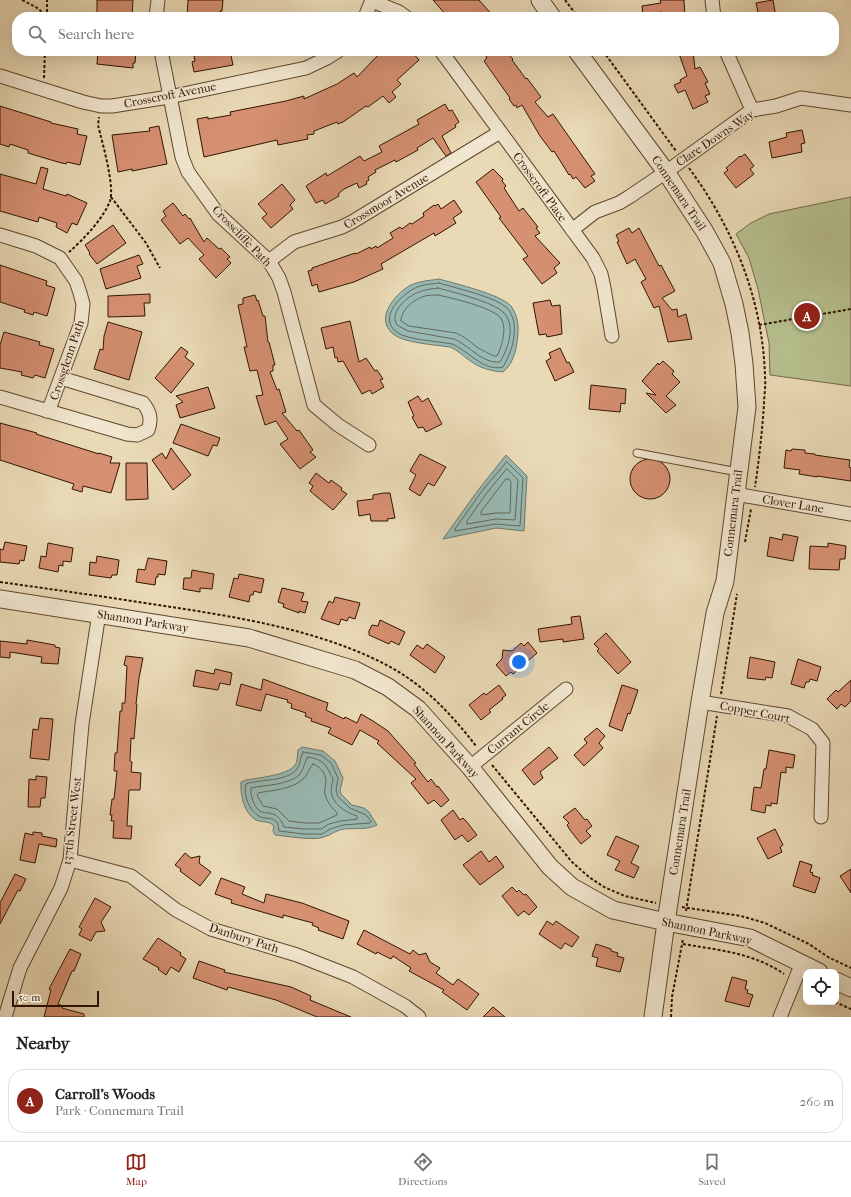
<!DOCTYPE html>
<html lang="en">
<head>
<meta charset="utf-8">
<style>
  :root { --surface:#fff; --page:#f2f2f2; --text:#202124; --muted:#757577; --line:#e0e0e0; --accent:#8f2418 }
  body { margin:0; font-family:"IM FELL French Canon",serif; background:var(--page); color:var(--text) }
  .controls { position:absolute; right:12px; bottom:12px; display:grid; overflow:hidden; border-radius:8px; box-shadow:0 4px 16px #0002 }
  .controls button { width:36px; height:36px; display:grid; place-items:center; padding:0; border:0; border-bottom:1px solid var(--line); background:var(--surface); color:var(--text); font:20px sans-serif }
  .scale { position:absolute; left:12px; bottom:10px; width:87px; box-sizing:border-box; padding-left:4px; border:2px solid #311500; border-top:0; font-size:11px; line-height:14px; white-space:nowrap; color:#311500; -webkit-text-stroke:3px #f1e6cf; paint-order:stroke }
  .you { position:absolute; left:519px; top:662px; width:14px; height:14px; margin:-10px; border:3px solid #fff; border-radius:50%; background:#1a73e8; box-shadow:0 0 0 6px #1a73e833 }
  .badge { display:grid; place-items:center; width:26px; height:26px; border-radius:50%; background:var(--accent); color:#fff; font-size:13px; font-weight:700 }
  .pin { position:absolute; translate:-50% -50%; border:2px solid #fff; box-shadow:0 1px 4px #0006 }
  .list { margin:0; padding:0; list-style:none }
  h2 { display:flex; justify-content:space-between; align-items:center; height:52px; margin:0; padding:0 16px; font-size:17px }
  h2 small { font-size:13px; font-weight:400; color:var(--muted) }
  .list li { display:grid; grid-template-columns:26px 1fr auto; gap:12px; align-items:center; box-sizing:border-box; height:64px; margin:0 8px 8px; padding:0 8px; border:1px solid var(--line); border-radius:16px }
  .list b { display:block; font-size:15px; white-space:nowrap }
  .list p { margin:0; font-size:13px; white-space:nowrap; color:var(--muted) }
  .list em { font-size:13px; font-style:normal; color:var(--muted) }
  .icon { flex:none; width:22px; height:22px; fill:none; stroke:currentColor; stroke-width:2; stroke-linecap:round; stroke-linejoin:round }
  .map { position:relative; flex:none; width:851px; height:1017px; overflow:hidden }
  .search { position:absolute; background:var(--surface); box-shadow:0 4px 16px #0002; left:12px; right:12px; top:12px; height:44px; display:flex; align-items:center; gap:10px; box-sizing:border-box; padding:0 14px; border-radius:16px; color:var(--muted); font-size:15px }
  .sheet { height:124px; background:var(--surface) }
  nav { display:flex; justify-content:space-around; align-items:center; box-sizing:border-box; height:56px; border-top:1px solid var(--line); background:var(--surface); font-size:11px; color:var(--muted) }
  nav a { display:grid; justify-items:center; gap:2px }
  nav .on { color:var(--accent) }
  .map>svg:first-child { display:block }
</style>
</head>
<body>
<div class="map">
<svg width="851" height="1017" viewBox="0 0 851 1017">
  <rect width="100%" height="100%" fill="#e9d9b5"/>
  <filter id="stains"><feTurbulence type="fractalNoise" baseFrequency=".005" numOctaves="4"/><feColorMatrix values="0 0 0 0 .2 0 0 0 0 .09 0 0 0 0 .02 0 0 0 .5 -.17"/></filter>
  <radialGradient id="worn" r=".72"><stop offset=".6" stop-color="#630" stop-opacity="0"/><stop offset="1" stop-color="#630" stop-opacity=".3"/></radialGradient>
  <!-- green -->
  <path fill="#b6bf8d" stroke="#746a46" d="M851 197V386L770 375 769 343 758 289 749 258 736 234 751 223 769 214Z"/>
  <!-- water -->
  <g fill="#98b9b3" stroke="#6f776b">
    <path d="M439 279C456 284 500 294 511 306 519 317 519 329 517 342 516 352 512 365 503 372 491 371 479 368 469 360 463 356 458 350 450 347 436 345 407 343 396 336 374 322 391 299 406 288 416 281 427 281 439 279Z"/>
    <path d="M506 455 527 476 524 531 496 528 443 539 479 489Z"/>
    <path d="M302 747 323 751 335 761 343 778 340 790 341 794 352 805 364 808 369 812 377 825C367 830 355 828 344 829 336 830 331 835 324 837 314 841 286 836 275 835L273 831 274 826C268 820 263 823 256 820 244 813 240 795 241 782L246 780C257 778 289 775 295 765 298 761 297 755 298 750Z"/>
  </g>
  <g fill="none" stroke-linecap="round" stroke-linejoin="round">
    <!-- shore -->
    <g stroke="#64675a" stroke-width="1">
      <path d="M439 283C455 288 497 297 508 309 514 316 515 326 514 335 513 347 509 356 503 367 483 372 468 350 452 344 437 341 409 340 398 333 375 318 404 291 420 286 426 284 433 284 439 283Z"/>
      <path d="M438 288C453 292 494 302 504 313 516 326 508 349 500 362 482 364 469 345 454 339L408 331 397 325C388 311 410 294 422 291 427 289 433 289 438 288Z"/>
      <path d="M438 295C452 298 490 307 500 317 508 327 502 346 497 356H494L478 348 464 337 456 333 409 326 401 321C401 310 414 299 425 296 429 295 434 295 438 295Z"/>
      <path d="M507 462 523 478 520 526 496 524 455 531V529L482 491Z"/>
      <path d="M507 469 518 480 515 520 496 519 467 524V521L486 494Z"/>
      <path d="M506 479H509L511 482 510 513H496L481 515V512Z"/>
      <path d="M303 752 321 755 331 763 338 778 336 790 338 797 350 808 366 815 371 821 370 823 343 825 330 829 322 834H304L279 831C278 828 279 825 277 822 271 816 265 820 259 816 249 811 243 794 246 784 259 779 287 782 297 769 301 764 300 757 303 752Z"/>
      <path d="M308 757C320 759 325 762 330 773 330 775 332 776 333 778 333 782 331 787 331 791 332 804 345 812 357 816V819L341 821 329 824 321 829H304L284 827C281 819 277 814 268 813 267 813 262 812 261 812 254 808 250 795 251 788 265 785 290 785 300 774 304 769 304 762 308 757Z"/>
      <path d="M313 764C320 766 326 774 326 781 326 785 324 789 325 794 327 802 332 808 337 813V815L319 823H305L289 821 277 809 263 806 257 795 258 793C272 790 291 790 303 779 308 775 309 768 313 764Z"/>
    </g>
  </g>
  <!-- building -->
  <g fill="#d69072" stroke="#311500">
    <path d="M97 0H133L132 17H97Z"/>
    <path d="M188 0H223L222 11H220L221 17H187Z"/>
    <path d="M433 0H479L494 17H448Z"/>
    <path d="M660 0H684L685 17H670L669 14 664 15 662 12 643 15 642 6 661 3Z"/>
    <path d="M773 0 776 17H759L756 3Z"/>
    <path d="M98 51H136L135 63H133V68L97 64Z"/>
    <path d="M193 51H230L233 65 194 72 192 62 195 61Z"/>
    <path d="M382 51H411L419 60 397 80 401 84 392 92 396 97 389 103 383 96 368 107 366 106 343 122 338 124 337 122 314 131V134L307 135 308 139 278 145 277 140 204 157 197 119 208 117V119L231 115 230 112 286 101 304 96V99L337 84 354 73 357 77Z"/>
    <path d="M483 51H516L510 56 513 59 512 60 526 79 527 78 541 97 535 102 548 117 553 114 595 174 591 176 595 181 585 188 576 177 573 179 570 174 569 175 554 151 552 152 540 136 522 105 517 108 516 105 514 106 509 99 510 98 484 61 487 58Z"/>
    <path d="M678 51H693L695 69 700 67 708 82 705 83 710 94 705 96 708 102 693 109 685 90 678 93 674 85 681 82 680 80 687 76Z"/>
    <path d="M445 104 449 111 452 110 459 122 455 125 456 127 442 136 451 153 446 156 433 138 417 148 418 150 396 162 395 160 375 170 376 172 368 177 369 180 366 182 367 184 359 188 357 183 344 189 338 194 339 196 325 204 323 200 316 203 306 186 326 173 327 176 360 156 364 161 382 152 379 146 419 124 417 120Z"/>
    <path d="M0 106 51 122V123L78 129 77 134 87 136 80 165 67 162 66 164 58 162 28 153V150L10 144 9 147 0 144Z"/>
    <path d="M159 126 167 164 132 171V169L118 172 112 135 150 131 149 128Z"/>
    <path d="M802 130 805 143 801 144 802 152 772 158 769 142 787 137 786 133Z"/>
    <path d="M745 154 754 166 750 169 754 174 736 188 724 173 728 170 726 168 740 156 741 157Z"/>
    <path d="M41 167 48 169 43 189 66 196 67 194 87 203 77 225 72 223 67 233 56 227 57 223 39 217 38 222 0 211V174L36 184Z"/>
    <path d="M493 169 503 179 502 181 506 186 504 188 519 211 523 208 538 227 536 228 540 233 535 236 560 263 554 268 557 273 542 284 523 259 528 256 499 218 501 217 476 182Z"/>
    <path d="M282 184 295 200 290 205 293 209 271 228 262 218 267 214 258 204Z"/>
    <path d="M454 200 462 212 453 218 456 223 435 236 434 233 381 264 383 269 354 282 319 292 317 284 312 286 308 271 312 270V268L355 253 356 254 370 247 371 249 376 246 377 248 393 238 390 233 400 227 402 229 410 223 412 224 424 216 423 213 434 205 435 206 438 204 441 209Z"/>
    <path d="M173 203 183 216 185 214 189 219 190 218 204 242 207 238 219 249 221 248 230 257 227 259 231 263 216 278 199 259 204 255 188 238 180 244 161 220 166 216 163 211Z"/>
    <path d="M113 225 126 243 97 264 89 254 90 253 85 245Z"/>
    <path d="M629 228 632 233 639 228 659 266 661 265 675 291 662 298 672 310 677 309 678 317 686 314 692 339 668 342 659 306 654 308 641 282 646 279 635 259 627 264 617 242 619 241 616 235Z"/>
    <path d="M139 255 143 264 137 266 141 278 106 289 100 269Z"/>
    <path d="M0 265 47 281 46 285 55 288 47 316 34 312 33 315 24 312 25 310 0 302Z"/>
    <path d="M150 294V303H144L145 316 108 317V296Z"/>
    <path d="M255 295 257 301 258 300 263 316H265L268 342H269L275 365H273V371L270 372 277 390 279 389 286 412 282 413 297 431 299 430 313 450 310 452 316 457 300 469 280 444 288 439 276 421 265 425 256 396 263 395 257 370 250 371 244 347H247L238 305 243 304V298Z"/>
    <path d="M550 300 552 306 560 305 562 334 547 337 546 334 539 335 533 303Z"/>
    <path d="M350 321 359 362 366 358 375 371 377 370 383 379 380 380 384 387 372 394 370 390 362 394 343 361 338 362 337 357 335 358 333 347 326 349 321 328Z"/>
    <path d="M108 322 142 332 129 380 94 369 100 349 103 350 104 336Z"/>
    <path d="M4 332 40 342 39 345 54 349 45 378 35 375 33 378 21 375 22 372 0 368V345Z"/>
    <path d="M181 347 188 352 185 357 194 364 171 393 155 378Z"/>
    <path d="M560 348 567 363 569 362 574 372 555 381 546 361 551 358 549 353Z"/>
    <path d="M663 361 674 371 672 374 680 382 666 396 676 405 666 413 646 393 656 395 642 381 658 363 659 365Z"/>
    <path d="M591 385 626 389 625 404 621 403 620 412 589 409Z"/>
    <path d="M208 387 215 408 180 418 176 405 183 402 176 396Z"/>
    <path d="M418 396 422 402 428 398 442 424 426 432 423 427 418 428 412 417 414 416 408 402Z"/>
    <path d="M0 423 37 433 36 434 99 454V453L112 457 110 463H120L111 493 83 486 82 492 72 489 74 484 0 460Z"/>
    <path d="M181 424 220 438 217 446 213 445 208 456 173 443Z"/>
    <path d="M171 448 191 475 173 490 152 460 162 453 166 459Z"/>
    <path d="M792 449 805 450V453L815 454V455L850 460 849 467 851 468V481L817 476V477L799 474 800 470 784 468 786 450 791 451Z"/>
    <path d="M420 454 446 467 434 486 428 483 420 496 409 489 416 475 410 471Z"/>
    <circle cx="650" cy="479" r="20"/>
    <path d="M126 463H147L148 499 126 500Z"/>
    <path d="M316 473 329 483 331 480 342 488 341 490 347 494 333 510 310 491 313 486 309 483Z"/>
    <path d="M384 493H390L395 518 387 519 388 521H371L370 514 359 516 357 501 373 499V495Z"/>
    <path d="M783 534 798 537 793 561 767 556 770 537 782 540Z"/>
    <path d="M5 542 27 546 24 561 20 560 19 564 0 562V549L3 550Z"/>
    <path d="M48 543 73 548 71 562 63 561V566L59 565 58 572 39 568 41 556 46 557Z"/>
    <path d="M828 543 846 546 845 559H840L839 570 809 569 810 546 828 547Z"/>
    <path d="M97 556 119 560 117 575H112L111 578 89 575 90 562 96 563Z"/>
    <path d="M148 558 167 561 165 575 158 574V577H156L155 585 136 582 138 569 145 570Z"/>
    <path d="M192 570 214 574 212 589 200 588V592L183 589 184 578H191Z"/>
    <path d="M239 574 264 579 261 593 254 591 253 595H250L249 602 229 597 234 578 238 579Z"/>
    <path d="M282 588 304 593 301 601 308 602 305 613 299 611V613L283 607 284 604 278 602Z"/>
    <path d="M335 597 360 603 355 619 349 617 347 621 341 619 339 625 321 619 329 601 333 603Z"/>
    <path d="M580 616 584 639 563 642V639L540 642 538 629 572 624 571 617Z"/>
    <path d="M380 620 405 632 399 645 391 641 389 644 369 635V631L372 625 378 626Z"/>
    <path d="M606 633 631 662 618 674 597 651 599 649 594 644Z"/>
    <path d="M27 640 55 645V647L60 648 58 664 41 663 42 657 10 652V658L0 657V641L27 644Z"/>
    <path d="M528 642 537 653 513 674 511 672 506 676 496 665 502 659 503 650 512 651 521 643 524 646Z"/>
    <path d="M427 644 445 657 435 673 410 655 417 645 423 649Z"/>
    <path d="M126 656 143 658 139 678 136 704 137 705 134 739 131 738 130 761 132 762 131 772 141 773 140 790H129L127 826H132L131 839 113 838 114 821H111L112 815H110L112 799H114L117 771H114L115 753H117L120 711H122V703H125L127 666 124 665Z"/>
    <path d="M750 657 775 662 772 678 766 677 765 680 747 678Z"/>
    <path d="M798 659 821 667 817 681 810 679 809 682H806L804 688 791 684Z"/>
    <path d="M215 669 232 673 230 685 220 683 218 690 193 686 196 670 214 674Z"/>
    <path d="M263 679 328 703 326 710 344 719 345 717 357 723 361 714 373 721 388 731 416 763 414 764 428 782 431 779 437 787 438 786 449 800 441 807 434 800 428 804 411 783 416 779 377 743 379 741 360 730 352 745 328 733 331 728 311 721 312 719 305 716 306 713 291 708 292 704 287 702 288 700 266 694 261 711 236 705 241 684 261 690Z"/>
    <path d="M851 680V701L845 707 841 704 837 709 827 699 836 690 838 692Z"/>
    <path d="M499 685 506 695 502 698 503 699 489 710 491 712 481 720 469 705 484 693 486 695Z"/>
    <path d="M622 685 638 690 630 714 628 713 622 731 609 726Z"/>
    <path d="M40 718 53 719 49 760 30 758 33 729 38 730Z"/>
    <path d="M597 728 605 736 599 743 603 748 584 766 574 755 587 743 584 739Z"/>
    <path d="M549 747 558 758 540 772 543 778 534 785 522 770Z"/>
    <path d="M769 750 795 755 793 768 786 767V773L781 772 777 804 771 803V806L766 805 765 813 751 810 754 787 761 788 764 769H766Z"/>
    <path d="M36 776 47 777 45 798H41L40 807H28L29 779 36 780Z"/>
    <path d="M575 808 585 820 587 819 592 826 586 831 591 836 581 844 570 830 567 825 569 823 563 817Z"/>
    <path d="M453 810 460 820 463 818 466 821 477 835 468 842 462 835 455 840 441 820Z"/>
    <path d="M775 829 783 845 780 847 782 852 768 859 757 838Z"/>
    <path d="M33 832 42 833V836L57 839 56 847 39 844 35 863 20 860 25 833 33 835Z"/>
    <path d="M616 836 639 846 631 863 639 867 634 878 615 870 620 861 607 855Z"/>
    <path d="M481 851 489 862 496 856 504 867 480 885 463 865Z"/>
    <path d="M185 853 191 858 200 856 199 863 211 872 200 886 180 871 181 869 175 865Z"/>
    <path d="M800 861 812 865 810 872 813 873 812 875 820 878 815 893 793 886Z"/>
    <path d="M851 869V893L840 876Z"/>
    <path d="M15 874 26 879 20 891 18 890 0 924V903Z"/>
    <path d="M221 878 245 887 242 894 264 903 266 894 302 903 349 921 343 939 318 930 319 928 312 925 313 923 283 915V918L231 903 232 900 215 894Z"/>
    <path d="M512 887 517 892 519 890 524 895 526 894 537 907 529 915 524 911 518 916 502 896Z"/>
    <path d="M95 898 111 907 101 922 105 931 96 932 91 941 79 935 82 929 79 927Z"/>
    <path d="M547 921 553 925 556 921 579 937 572 947 565 943 561 949 539 934Z"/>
    <path d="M364 930 410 954 413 950 419 955 426 953 430 962 440 968 436 973 453 985 458 979 479 994 467 1010 442 992 444 990 409 971 411 968 393 956 391 959 377 952 376 954 357 944Z"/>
    <path d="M158 938 181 953 180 955 186 959 179 972 171 967 166 975 158 969 159 968 143 959Z"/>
    <path d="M596 944 611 949V951L618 953 617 956 624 958 620 972 596 966 598 958 592 956Z"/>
    <path d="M70 949 81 954 74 971H72L58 1004 63 1006 62 1008 84 1014V1017H44L51 990 49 989Z"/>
    <path d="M199 961 225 970 224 972 291 987 311 996 310 1000 351 1017H317L276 1000 228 987 227 990 193 978Z"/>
    <path d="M732 977 747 981 745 989 748 990 747 993 753 995 749 1007 725 1001Z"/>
    <path d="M493 1007 505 1017H483Z"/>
  </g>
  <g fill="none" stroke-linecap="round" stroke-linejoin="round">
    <!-- service casing -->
    <g stroke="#5f462d" stroke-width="9">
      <path id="service" d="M637 453 738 472"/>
    </g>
    <!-- minor casing -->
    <g stroke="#5f462d" stroke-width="15">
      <g id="minor">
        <path d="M712 0 714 17"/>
        <path d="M372 1 399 12 406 17"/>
        <path d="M156 17 158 0"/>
        <path d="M365 17 372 0"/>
        <path d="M161 51 182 157 188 172 218 214 269 261 279 278 284 292 314 405 338 425 369 445"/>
        <path d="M441 51 593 258 601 274 604 288 612 336"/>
        <path d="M726 51 752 110"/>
        <path d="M0 76 83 102 101 106H112L169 97 306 68 327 58 338 51"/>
        <path d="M572 230 595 212 619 203 629 197 666 172 752 110 776 106 801 98 851 105"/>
        <path d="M0 235 36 246 60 258 76 281 80 293 83 304 81 323 51 404 47 411"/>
        <path d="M269 261 294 242 342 227 352 222 500 132"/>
        <path d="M0 397 127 434 137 435 148 430C152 419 150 412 143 403L61 378"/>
        <path d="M735 494 851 514"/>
        <path d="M700 702 788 716 812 729 823 743 821 817"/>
        <path d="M470 767 566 689"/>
        <path d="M70 860 131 876 176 910 211 929 297 955 353 977 405 1006 419 1017"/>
        <path d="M5 1017 20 968 61 888 70 860 82 724 99 613"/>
        <path d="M780 1017 802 963"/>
      </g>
    </g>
    <!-- tertiary casing -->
    <g stroke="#5f462d" stroke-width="19">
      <g id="tertiary">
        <path d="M540 0 552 17"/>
        <path d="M577 51 666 172 705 232 722 263 734 304 740 333 744 364 747 407 725 581 715 613 700 702 666 922 653 1017"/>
        <path d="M0 599 249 638 355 670 388 687 418 709 470 767 550 867 572 887 613 910 666 922 750 938 819 972"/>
        <path d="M836 981 851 988"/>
      </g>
    </g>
    <!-- path -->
    <g stroke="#311500" stroke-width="2" stroke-dasharray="3 2" stroke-linecap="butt">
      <path d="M22 0C31 5 40 7 45 17"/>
      <path d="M565 0 578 17"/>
      <path d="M47 17V0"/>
      <path d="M603 51 676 151"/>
      <path d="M44 78 45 51"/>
      <path d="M689 168C734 229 763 301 765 377 766 386 764 396 764 405 762 432 759 460 755 487"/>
      <path d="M111 197 146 243 160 268"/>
      <path d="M69 252C83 240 103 219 110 201 115 186 102 142 98 125L99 117"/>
      <path d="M759 325 851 309"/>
      <path d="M745 542 751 509"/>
      <path d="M0 582C57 590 114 598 171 607 244 618 327 632 392 668 426 687 453 716 476 746"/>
      <path d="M721 694 737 594"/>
      <path d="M492 765 572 862 589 877 604 887 625 896 656 903"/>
      <path d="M682 907 741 916 765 923 809 944 828 957 851 968"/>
      <path d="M686 911 717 716"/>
      <path d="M683 944C718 950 754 953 784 974"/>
      <path d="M835 1002 851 1009"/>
      <path d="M671 1017 672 997 683 939"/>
    </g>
    <!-- service -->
    <use href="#service" stroke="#f1e6cf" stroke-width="7"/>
    <!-- minor -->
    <use href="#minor" stroke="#f1e6cf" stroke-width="13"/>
    <!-- tertiary -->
    <use href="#tertiary" stroke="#f1e6cf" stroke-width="17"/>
  </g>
  <g text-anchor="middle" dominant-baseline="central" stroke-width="3" stroke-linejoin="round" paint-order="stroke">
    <!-- street labels -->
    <g font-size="12" fill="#311500" stroke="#f1e6cf">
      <text transform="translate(170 95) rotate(-11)">Crosscroft Avenue</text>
      <text transform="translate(715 138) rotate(-34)">Clare Downs Way</text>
      <text transform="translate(540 187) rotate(54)">Crosscroft Place</text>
      <text transform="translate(679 193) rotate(56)">Connemara Trail</text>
      <text transform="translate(386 201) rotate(-31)">Crossmoor Avenue</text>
      <text transform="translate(242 236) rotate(46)">Crosscliffe Path</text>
      <text transform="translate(67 360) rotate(-71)">Crossglenn Path</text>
      <text transform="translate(793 504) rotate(9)">Clover Lane</text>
      <text transform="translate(733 513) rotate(-83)">Connemara Trail</text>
      <text transform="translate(143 621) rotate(9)">Shannon Parkway</text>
      <text transform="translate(755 712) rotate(11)">Copper Court</text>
      <text transform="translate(518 728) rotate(-39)">Currant Circle</text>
      <text transform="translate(446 742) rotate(48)">Shannon Parkway</text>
      <text transform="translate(72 821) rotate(-83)">137th Street West</text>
      <text transform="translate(680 832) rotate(-81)">Connemara Trail</text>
      <text transform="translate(707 931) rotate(12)">Shannon Parkway</text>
      <text transform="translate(244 938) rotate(18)">Danbury Path</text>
    </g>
  </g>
  <rect width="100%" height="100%" filter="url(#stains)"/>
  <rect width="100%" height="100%" fill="url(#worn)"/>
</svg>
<div class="controls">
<button><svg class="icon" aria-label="locate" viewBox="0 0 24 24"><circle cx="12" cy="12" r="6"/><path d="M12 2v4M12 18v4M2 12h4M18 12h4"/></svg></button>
</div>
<div class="scale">50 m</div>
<div class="you"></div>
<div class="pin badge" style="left:807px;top:316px">A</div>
<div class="search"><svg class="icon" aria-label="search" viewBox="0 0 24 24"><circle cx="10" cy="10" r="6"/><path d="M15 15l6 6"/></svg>Search here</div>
</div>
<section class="sheet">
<h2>Nearby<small></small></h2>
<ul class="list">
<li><span class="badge">A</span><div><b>Carroll's Woods</b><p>Park · Connemara Trail</p></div><em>260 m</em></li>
</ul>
</section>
<nav>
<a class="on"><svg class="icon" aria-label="map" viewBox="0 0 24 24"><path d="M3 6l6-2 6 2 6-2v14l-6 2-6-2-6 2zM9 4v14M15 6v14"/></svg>Map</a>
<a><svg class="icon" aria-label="directions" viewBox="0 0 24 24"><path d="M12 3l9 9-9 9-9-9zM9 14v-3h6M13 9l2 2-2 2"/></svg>Directions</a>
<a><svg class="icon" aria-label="saved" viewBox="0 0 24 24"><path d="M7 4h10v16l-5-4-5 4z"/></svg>Saved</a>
</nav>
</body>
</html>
